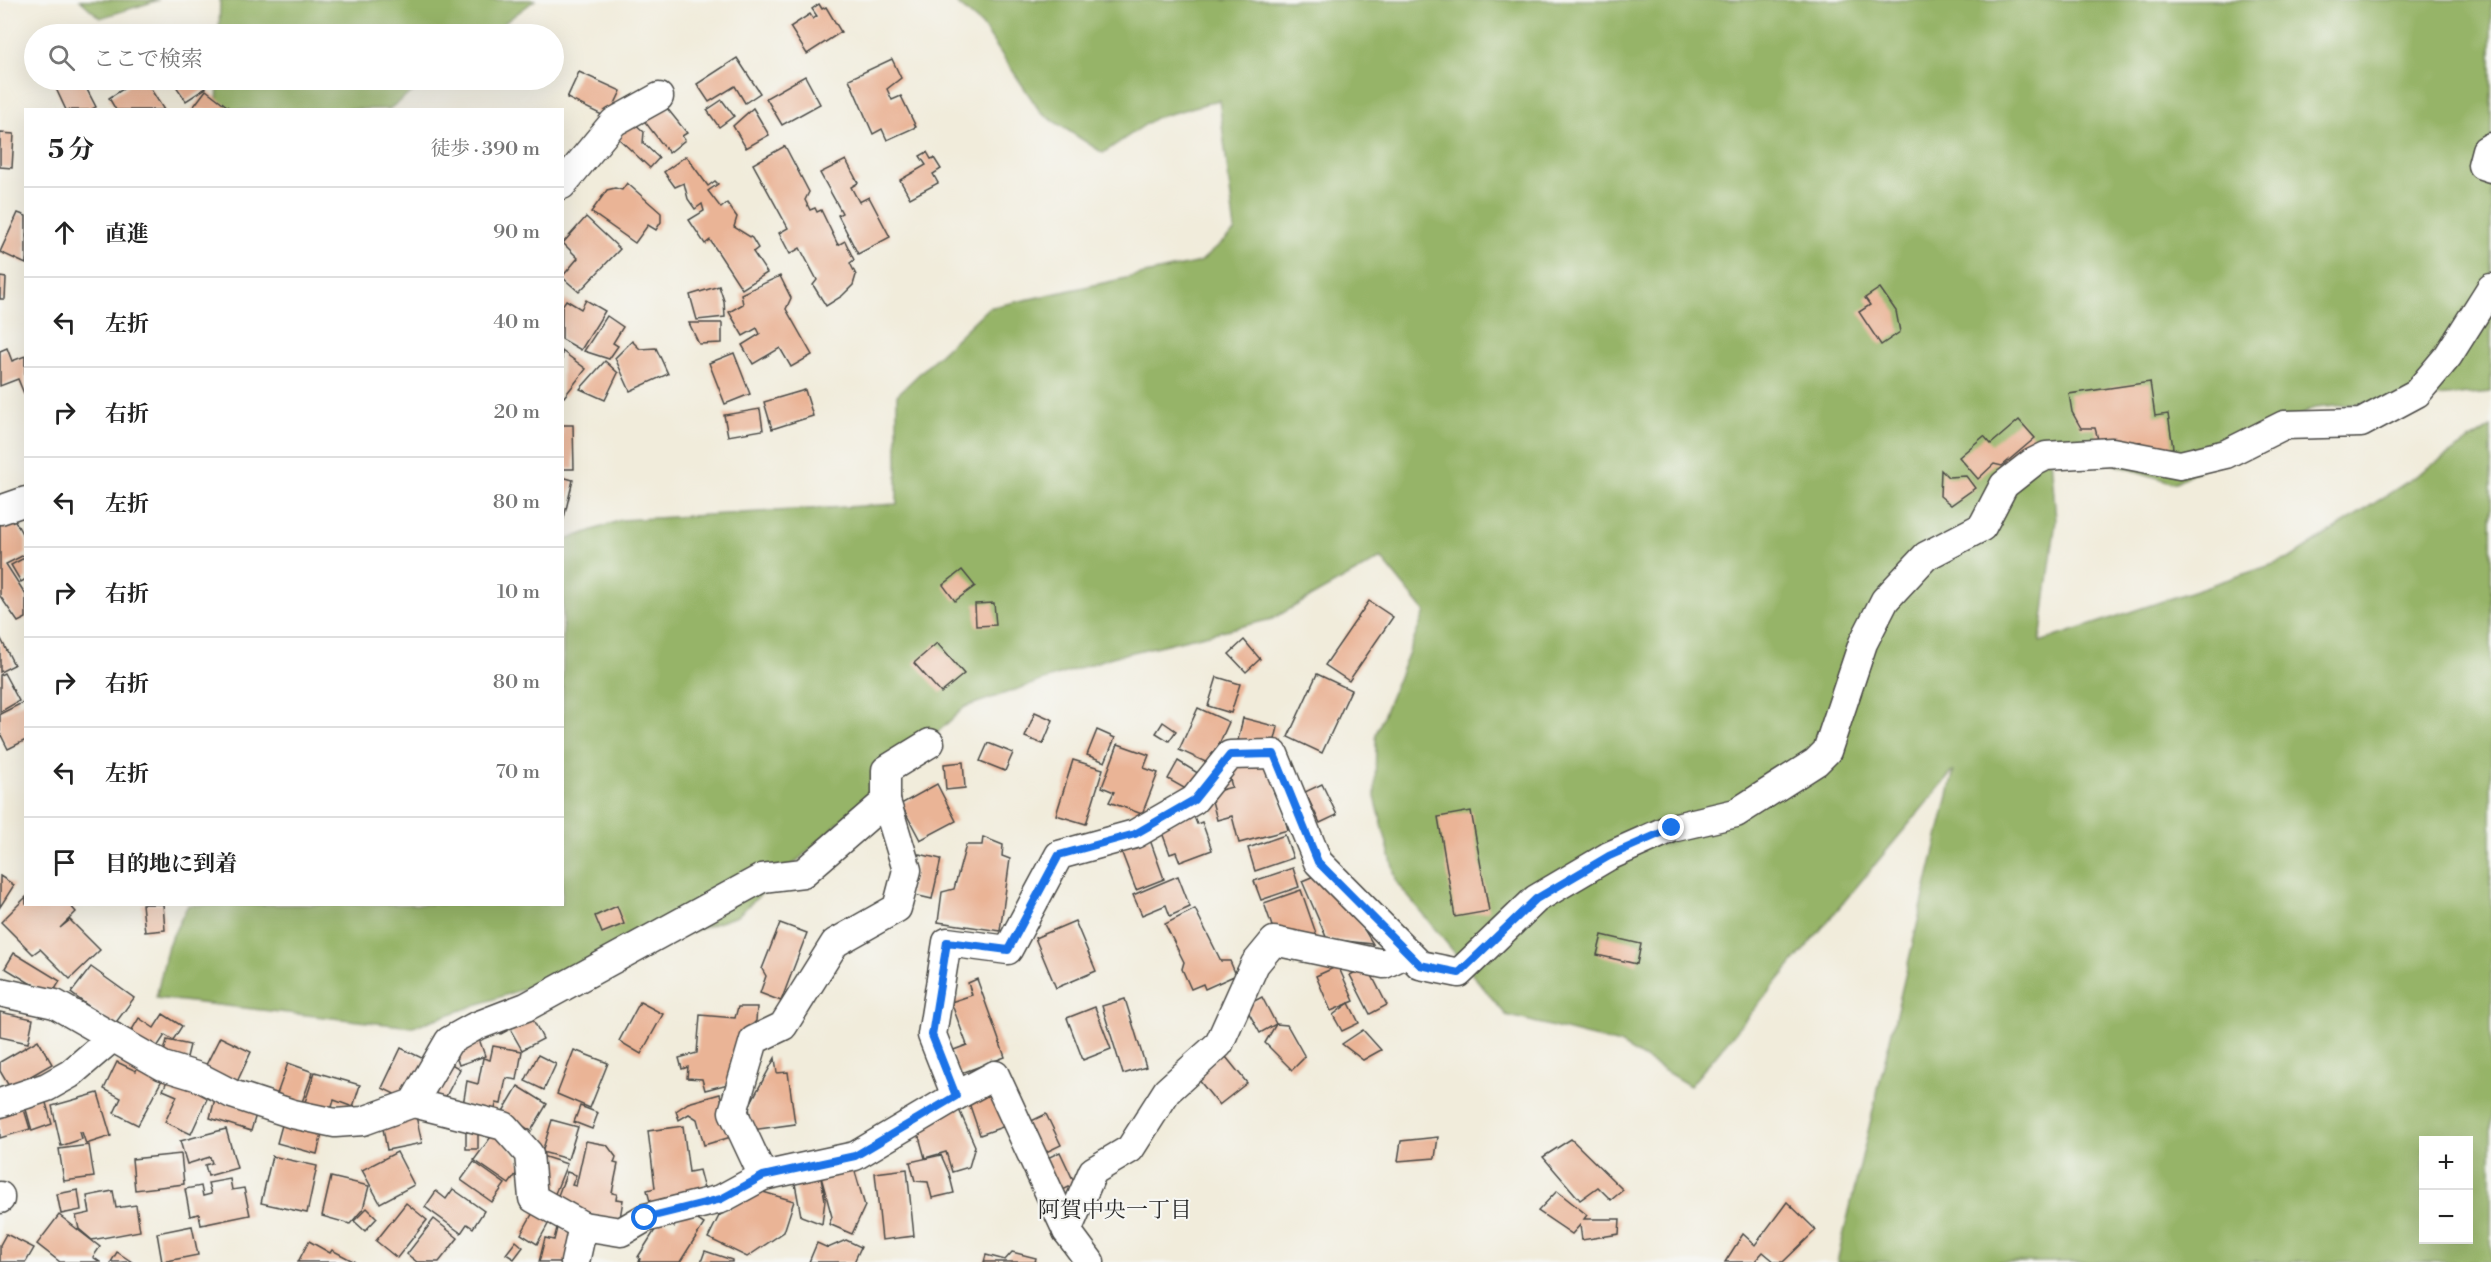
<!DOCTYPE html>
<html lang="ja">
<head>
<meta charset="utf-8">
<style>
  :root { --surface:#fff; --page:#f6f6f6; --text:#222; --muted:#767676; --line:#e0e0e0 }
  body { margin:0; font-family:"Libre Bodoni","Noto Serif JP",serif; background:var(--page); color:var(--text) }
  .controls { position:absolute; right:18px; bottom:18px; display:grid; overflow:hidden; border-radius:0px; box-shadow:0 6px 24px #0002 }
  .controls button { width:54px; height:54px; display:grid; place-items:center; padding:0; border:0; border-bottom:2px solid var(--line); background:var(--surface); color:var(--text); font:30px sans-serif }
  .stop { position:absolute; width:18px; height:18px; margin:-14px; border:4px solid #1a73e8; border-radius:50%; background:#fff }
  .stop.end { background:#1a73e8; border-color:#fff; box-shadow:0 2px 6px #0008 }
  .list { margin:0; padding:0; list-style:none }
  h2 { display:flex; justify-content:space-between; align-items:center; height:78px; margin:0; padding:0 24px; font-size:26px }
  h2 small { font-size:20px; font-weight:400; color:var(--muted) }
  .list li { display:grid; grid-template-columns:39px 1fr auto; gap:18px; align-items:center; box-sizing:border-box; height:90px; padding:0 24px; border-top:2px solid var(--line) }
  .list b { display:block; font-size:22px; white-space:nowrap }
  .list em { font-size:20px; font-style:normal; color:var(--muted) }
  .icon { flex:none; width:33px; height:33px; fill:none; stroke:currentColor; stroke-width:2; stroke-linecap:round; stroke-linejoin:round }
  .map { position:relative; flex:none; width:2491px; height:1262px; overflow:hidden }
  .search { position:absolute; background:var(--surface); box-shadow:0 6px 24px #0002; left:24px; top:24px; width:540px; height:66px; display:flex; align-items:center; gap:15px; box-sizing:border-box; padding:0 21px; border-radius:33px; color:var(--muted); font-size:22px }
  .panel { position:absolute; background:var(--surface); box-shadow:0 6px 24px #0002; left:24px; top:108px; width:540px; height:798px; border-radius:0px }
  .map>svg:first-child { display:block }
</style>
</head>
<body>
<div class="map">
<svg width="2491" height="1262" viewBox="0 0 2491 1262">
  <rect width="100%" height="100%" fill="#f6f6f2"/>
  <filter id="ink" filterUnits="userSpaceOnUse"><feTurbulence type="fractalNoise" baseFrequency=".0167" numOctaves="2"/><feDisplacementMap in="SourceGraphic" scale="12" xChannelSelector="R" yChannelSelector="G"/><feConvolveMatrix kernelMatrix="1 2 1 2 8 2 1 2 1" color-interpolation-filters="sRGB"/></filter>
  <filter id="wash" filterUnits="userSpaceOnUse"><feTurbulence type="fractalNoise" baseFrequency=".008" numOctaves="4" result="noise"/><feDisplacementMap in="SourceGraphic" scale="24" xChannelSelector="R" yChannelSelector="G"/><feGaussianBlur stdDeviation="1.35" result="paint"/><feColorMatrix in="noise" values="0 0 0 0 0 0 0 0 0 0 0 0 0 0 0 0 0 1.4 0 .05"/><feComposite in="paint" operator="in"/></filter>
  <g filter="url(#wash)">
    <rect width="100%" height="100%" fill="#f1ecdb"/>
    <!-- forest -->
    <g fill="#96b467" stroke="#607049" stroke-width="1.5" fill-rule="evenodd">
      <path d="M80 0H159L100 18Z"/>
      <path d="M220 0H535L489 34H219Z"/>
      <path d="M953 0H2491V392L2314 408 2174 483 2050 444 2056 520 2040 642 2289 559 2491 427V1262H1837L1954 770 1690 1086 1620 1044 1506 1015 1397 883 1375 797 1376 734 1425 612 1381 558 1272 619 1112 657 965 707 737 916 412 1027 156 998 168 945 188 905 562 904 563 541 621 520 897 504V395L988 308 1200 262 1235 231 1219 100 1155 118 1103 153 1041 113 982 25ZM2424 1140H2468V1240H2424Z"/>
      <path d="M218 80H429L389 109 217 110Z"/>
    </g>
    <g id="blocks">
      <!-- building -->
      <g fill="#eab496">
        <path d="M819 4 822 9 826 7 841 32 807 54 790 27 810 14 813 19 817 16 812 9Z"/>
        <path d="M737 58 760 93 745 103 735 86 709 102 697 84Z"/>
        <path d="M892 59 901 78 887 89 892 100 901 96 916 127 887 140 882 129 873 134 849 79Z"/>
        <path d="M579 72 621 91 608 118 567 98Z"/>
        <path d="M805 76 820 104 782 125 766 98Z"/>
        <path d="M52 80H82L96 107 90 110H66Z"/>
        <path d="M137 80H145L164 110H116L109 98Z"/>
        <path d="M172 80H201L206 88 186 101Z"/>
        <path d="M206 90 232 110H191Z"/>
        <path d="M722 100 734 116 719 127 707 110Z"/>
        <path d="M662 102 687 133 682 136 685 140 669 153 642 118Z"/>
        <path d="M753 108 769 135 746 148 733 126Z"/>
        <path d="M633 122 644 132 643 143 659 158 650 168 618 138Z"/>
        <path d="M0 133 14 134 12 168 0 167Z"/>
        <path d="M785 146 809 192 805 200 810 210 815 208 817 212 821 210 838 245 845 241 854 260 850 263 856 275 853 285 842 296 826 306 813 285 817 280 800 248 790 254 779 233 788 228 753 164Z"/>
        <path d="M927 152 931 159 934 158 941 169 933 174 938 183 910 198 900 180 926 165 920 156Z"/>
        <path d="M686 156 708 186 715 181 718 184 708 191 721 208 727 203 737 217 734 227 752 238 758 248 753 252 767 273 742 289 710 240 705 244 689 220 704 211 702 204 695 209 688 199 684 183 675 187 664 172Z"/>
        <path d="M846 160 858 183 851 187 859 202 869 197 890 237 858 254 838 215 842 213 820 173Z"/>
        <path d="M627 183 661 213V222L656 230 648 225 635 243 591 212 607 190 615 188 622 190Z"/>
        <path d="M18 213 26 216V264L0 252Z"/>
        <path d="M586 217 620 249 579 292 562 277 578 258 563 243Z"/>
        <path d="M780 276 791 298 786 309 812 355 791 367 780 348 753 364 742 345 760 334 757 328 743 336 729 312 743 304 741 294Z"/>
        <path d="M0 277 6 278 5 299H0Z"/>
        <path d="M719 286 724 301 725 317 697 320 690 295Z"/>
        <path d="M1880 288 1896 311 1900 332 1881 345 1859 312 1870 305 1865 298Z"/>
        <path d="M566 300 581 309 586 300 605 311 581 350 562 339V306Z"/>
        <path d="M607 316 623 327 613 343 618 346 609 359 584 351Z"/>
        <path d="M689 323H722V343L699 344Z"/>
        <path d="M632 341 640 349 656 348 668 374 630 391 615 358Z"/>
        <path d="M7 348 12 361 25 356V396L18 379 0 386V351Z"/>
        <path d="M562 351 586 369 564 397 562 396Z"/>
        <path d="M734 353 750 394 725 404 709 363Z"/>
        <path d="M605 361 618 373 605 400 580 389Z"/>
        <path d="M2150 382 2155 416 2168 414 2173 448 2142 453 2141 442 2125 441 2100 447 2095 428H2081L2072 412 2069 394Z"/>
        <path d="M805 390 813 416 772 429 764 402Z"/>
        <path d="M760 409 763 430 728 436 724 415Z"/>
        <path d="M2019 420 2035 438 2002 466 1994 464 1978 479 1959 457 1984 436 1991 444Z"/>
        <path d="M562 425H573L574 469H562Z"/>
        <path d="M1941 470 1948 477 1966 476 1975 488 1951 505 1940 496Z"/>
        <path d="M562 477 573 480 563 522H562Z"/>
        <path d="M12 515 26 541V554L6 564 26 595V618L18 622 0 596V521Z"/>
        <path d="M26 557V579L21 582 11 565Z"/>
        <path d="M962 570 975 586 955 601 943 585Z"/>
        <path d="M1369 601 1393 617 1349 681 1325 665Z"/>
        <path d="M994 603 996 625 976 626 975 604Z"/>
        <path d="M0 637 14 665 0 672Z"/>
        <path d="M1244 640 1260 659 1246 672 1229 654Z"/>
        <path d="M937 643 964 674 941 693 914 663Z"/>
        <path d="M4 673 19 701 0 712V675Z"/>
        <path d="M1317 674 1351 690 1322 753 1288 737Z"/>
        <path d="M1217 677 1240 684 1231 713 1208 706Z"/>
        <path d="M26 701V740L8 749 0 733V714Z"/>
        <path d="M1198 708 1229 722 1210 764 1179 750Z"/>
        <path d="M1035 712 1053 720 1043 744 1025 737Z"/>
        <path d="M1243 718 1278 727 1273 748 1238 740Z"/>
        <path d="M1163 722 1176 731 1169 741 1156 733Z"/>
        <path d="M1097 730 1115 738 1105 762 1087 755Z"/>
        <path d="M988 743 1013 753 1005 771 980 761Z"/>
        <path d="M1118 744 1149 755 1144 768 1158 773 1142 814 1109 802 1114 792 1102 787Z"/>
        <path d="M1268 757 1288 830 1239 843 1232 816 1217 820 1210 793 1232 787 1227 768Z"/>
        <path d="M1073 760 1103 769 1086 824 1056 815Z"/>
        <path d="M1178 761 1201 775 1191 792 1168 779Z"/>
        <path d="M963 762 965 788 946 790 944 764Z"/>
        <path d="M937 784 956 821 920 840 901 804Z"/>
        <path d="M1322 784 1337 815 1320 823 1305 792Z"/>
        <path d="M1471 811 1489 911 1455 917 1438 817Z"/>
        <path d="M1193 814 1197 824 1202 822 1212 850 1180 862 1176 852 1170 854 1160 827Z"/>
        <path d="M1285 835 1293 858 1255 871 1248 848Z"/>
        <path d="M983 837 1003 845 1002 856 1010 859 1000 931 938 922 942 892 954 889 966 845H982Z"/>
        <path d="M1149 837 1164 879 1136 890 1120 848Z"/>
        <path d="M919 854 941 859 932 899 910 894Z"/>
        <path d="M1293 868 1299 887 1261 900 1254 881Z"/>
        <path d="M1319 874 1350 906 1373 944 1327 939 1302 881Z"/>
        <path d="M0 876 14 885 0 907Z"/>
        <path d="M1178 876 1190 907 1170 916 1166 905 1142 915 1133 895Z"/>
        <path d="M1301 890 1318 939 1274 932 1264 903Z"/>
        <path d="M26 897V904H69L76 912 60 928 70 920 100 950 70 979 40 949 33 954 1 922Z"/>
        <path d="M142 904H163L165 930 145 932Z"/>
        <path d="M617 906 624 924 602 933 595 916Z"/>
        <path d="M1195 909 1221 961H1230L1236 975 1205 989 1203 984 1191 989 1182 969 1184 962 1165 924Z"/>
        <path d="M1075 921 1096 971 1056 988 1035 938Z"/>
        <path d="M780 923 807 933 781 1001 760 993 766 976 762 969Z"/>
        <path d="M1602 935 1641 944 1637 964 1597 955Z"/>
        <path d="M14 953 60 981 51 996 5 968Z"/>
        <path d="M1338 966 1354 1001 1331 1011 1316 976Z"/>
        <path d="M1367 966 1387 1005 1370 1014 1350 975Z"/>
        <path d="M91 967 134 998 114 1025 71 993Z"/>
        <path d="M977 979 1005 1057 959 1074 951 1051 967 1045 951 1002 972 995 968 983Z"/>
        <path d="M1262 997 1276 1024 1260 1033 1245 1006Z"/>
        <path d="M1125 999 1146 1067 1123 1074 1102 1006Z"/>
        <path d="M640 1002 663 1014 641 1054 619 1041Z"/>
        <path d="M1349 1003 1359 1023 1342 1031 1333 1015Z"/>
        <path d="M738 1007H757L756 1021 742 1036 732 1083 705 1090 702 1079 687 1078 688 1067 682 1069 679 1058 697 1053 700 1015 735 1018Z"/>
        <path d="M1095 1007 1111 1049 1083 1060 1067 1018Z"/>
        <path d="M528 1010 543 1039 522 1050 510 1029 501 1034 498 1027Z"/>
        <path d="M0 1012 33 1019 28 1043 0 1037Z"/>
        <path d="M163 1014 182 1026 173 1040 165 1035 153 1053 127 1038 139 1018 154 1028Z"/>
        <path d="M1276 1024 1287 1025 1305 1057 1292 1070 1265 1043Z"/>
        <path d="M1363 1030 1381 1050 1363 1060 1342 1044Z"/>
        <path d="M478 1036 485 1056 459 1065 452 1045Z"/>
        <path d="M220 1037 251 1052 236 1084 204 1069Z"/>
        <path d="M38 1040 52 1064 10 1088 0 1071V1062Z"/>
        <path d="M167 1040 190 1045 185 1065 162 1060Z"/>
        <path d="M493 1046 522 1051 517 1080 506 1078 501 1104 496 1103 495 1111 463 1105 467 1081 478 1084 483 1058 490 1060Z"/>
        <path d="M401 1048 426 1060 407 1100 382 1088Z"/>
        <path d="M574 1050 608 1063 590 1108 557 1094Z"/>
        <path d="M1222 1052 1247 1083 1219 1105 1194 1074Z"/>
        <path d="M538 1055 556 1064 544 1090 525 1081Z"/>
        <path d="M775 1058 777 1073 788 1072 795 1124 752 1130 749 1106Z"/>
        <path d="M443 1059 460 1069 442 1104 424 1095Z"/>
        <path d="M117 1062 136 1071 139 1063 164 1076 138 1125 114 1113 121 1098 104 1089Z"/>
        <path d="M288 1063 313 1072 302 1102 277 1094Z"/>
        <path d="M171 1072 211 1090 191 1134 165 1122 177 1096 163 1090Z"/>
        <path d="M315 1072 360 1085 353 1107 334 1100 330 1114 304 1105Z"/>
        <path d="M518 1086 547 1104 531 1131 502 1113Z"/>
        <path d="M995 1090 1008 1125 980 1135 968 1100Z"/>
        <path d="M98 1093 111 1136 86 1144 82 1132H80L82 1139 61 1146 52 1106Z"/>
        <path d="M720 1094 731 1137 704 1145 697 1119 689 1114 679 1120 676 1111 688 1103Z"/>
        <path d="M44 1096 52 1124 32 1131 24 1102Z"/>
        <path d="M215 1099 257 1111 251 1131 210 1118Z"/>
        <path d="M957 1105 975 1146 969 1167 952 1172 946 1152 925 1158 915 1122Z"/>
        <path d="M23 1106 30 1129 0 1138V1112Z"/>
        <path d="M580 1106 598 1113 592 1129 574 1122Z"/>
        <path d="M1046 1114 1061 1145 1040 1155 1025 1124Z"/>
        <path d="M416 1116 422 1143 387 1150 382 1123Z"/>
        <path d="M284 1118 323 1129 317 1154 277 1143Z"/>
        <path d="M552 1120 578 1127 568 1159 542 1152Z"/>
        <path d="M683 1126 689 1172 699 1170 706 1197 652 1209 647 1190 655 1188 648 1131Z"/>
        <path d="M226 1129 237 1168 208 1176 205 1165 212 1163 210 1157 187 1164 180 1141Z"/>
        <path d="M496 1130 522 1166 509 1184 474 1160Z"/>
        <rect x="466" y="1132" width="12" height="17"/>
        <path d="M1438 1137 1435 1158 1398 1161 1401 1141Z"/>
        <path d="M1571 1139 1623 1190 1611 1200 1598 1187 1580 1200 1543 1157Z"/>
        <path d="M586 1141 607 1145 616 1157 614 1163 618 1164 612 1193 617 1194 616 1199 623 1200 619 1224 574 1209 572 1203 557 1198 567 1172 576 1175 572 1185 576 1186Z"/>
        <path d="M89 1145 94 1177 64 1181 59 1149Z"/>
        <path d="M397 1152 414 1185 380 1203 362 1170Z"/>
        <path d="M1060 1152 1075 1184 1055 1194 1039 1162Z"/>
        <path d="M181 1154 184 1184 135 1190 132 1159Z"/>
        <path d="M539 1155 567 1164 554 1196 533 1187Z"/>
        <path d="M941 1155 949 1173 954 1193 932 1198 928 1182 915 1181 910 1162Z"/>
        <path d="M272 1156 317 1166 307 1213 261 1203Z"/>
        <path d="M851 1158 865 1206 852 1234 829 1224 832 1217 820 1173 825 1200 822 1224 801 1216 793 1173Z"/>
        <path d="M474 1162 505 1184 492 1202 461 1180Z"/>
        <path d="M907 1169 914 1236 882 1240 875 1173Z"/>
        <path d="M331 1177 369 1186 363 1209 350 1224 322 1216Z"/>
        <path d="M230 1179 232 1190 244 1188 250 1215 201 1225 199 1214 190 1216 185 1189 201 1186 203 1196 211 1194 208 1183Z"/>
        <path d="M453 1189 484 1211 473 1228 467 1224 461 1233 425 1207 436 1191 446 1199Z"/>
        <path d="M78 1190 81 1210 61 1214 57 1194Z"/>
        <path d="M756 1190 794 1201 784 1232 747 1257 708 1238 719 1216Z"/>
        <path d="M113 1191 116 1208 136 1205 140 1231 92 1240 79 1229 76 1216 90 1213 87 1196Z"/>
        <path d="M1557 1191 1587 1215 1584 1219H1620L1619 1234 1582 1240 1580 1225 1572 1234 1538 1211Z"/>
        <path d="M1787 1202 1816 1230 1783 1262H1775L1763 1252 1754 1262H1725L1743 1234 1755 1245Z"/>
        <path d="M406 1203 427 1220 397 1258 376 1241Z"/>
        <path d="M367 1208 377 1218 365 1231 354 1221Z"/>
        <path d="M535 1209 551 1219 537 1244 521 1234Z"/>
        <path d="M684 1211 704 1224 680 1262H639L640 1259 638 1257 662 1219 674 1227Z"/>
        <path d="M59 1215 100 1247 93 1257 100 1262H60L37 1244Z"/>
        <path d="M434 1219 458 1238 439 1262H417L407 1254Z"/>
        <path d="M192 1226 198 1255 162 1262 157 1233Z"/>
        <path d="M557 1228 574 1232 567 1262H539L545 1238 554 1240Z"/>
        <path d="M6 1234 34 1248 26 1262H0V1245Z"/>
        <path d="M846 1240 861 1247 854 1262H809L817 1243 828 1248Z"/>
        <path d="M309 1241 330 1253 332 1250 355 1262H298Z"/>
        <path d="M516 1241 523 1247 514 1259 506 1254Z"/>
        <path d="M705 1251 732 1260V1262H701Z"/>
        <path d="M117 1252 132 1262H111Z"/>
        <path d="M1012 1252 1036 1258 1035 1262H984L986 1255 1005 1260Z"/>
      </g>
    </g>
  </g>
  <g filter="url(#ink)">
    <use href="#blocks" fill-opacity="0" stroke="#494845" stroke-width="1.5"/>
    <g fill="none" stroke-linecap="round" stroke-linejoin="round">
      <!-- minor casing -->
      <g stroke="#494845" stroke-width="31">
        <g id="minor">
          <path d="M2491 147 2486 150 2482 165 2491 168"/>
          <path d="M562 185 614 122 659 97"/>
          <path d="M0 510 26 501"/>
          <path d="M0 992 55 1004 163 1066 199 1077 232 1094 293 1114 335 1123 363 1121 413 1103 449 1041 474 1027 526 1007 762 878 803 873 886 801V770L930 743"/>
          <path d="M0 1103 47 1087 70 1074 113 1037"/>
          <path d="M413 1103 504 1126 529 1154 533 1198 583 1226 621 1232 645 1218 721 1199 763 1176 855 1156 956 1096"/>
          <path d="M763 1176 733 1112 754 1040 783 1026 835 943 897 908 907 870 886 801"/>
          <path d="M0 1196V1199"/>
          <path d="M1067 1231 1093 1171 1130 1149 1167 1091 1219 1044 1255 964 1274 941 1384 964 1407 953"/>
          <path d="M575 1262 583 1226"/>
          <path d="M1090 1262 1067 1231 995 1075 956 1096 932 1035 947 942 1008 950 1059 855 1135 834 1194 800 1230 755 1274 754 1318 862 1420 965 1459 973 1536 899 1609 856 1672 828 1736 813 1816 762 1827 751 1863 643 1885 600 1926 556 1982 527 2004 485 2032 463 2046 456 2112 452 2180 465 2226 454 2284 425 2361 423 2417 393 2448 356 2491 288"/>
        </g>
      </g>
      <!-- minor -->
      <use href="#minor" stroke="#fff" stroke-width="28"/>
    </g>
  </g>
  <g fill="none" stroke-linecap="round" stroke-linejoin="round" filter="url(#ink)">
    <!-- route -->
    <path stroke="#1a73e8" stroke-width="8" d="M645 1218 721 1199 763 1176 855 1156 956 1096 932 1035 947 942 1008 950 1059 855 1135 834 1194 800 1230 755 1274 754 1318 862 1420 965 1459 973 1536 899 1609 856 1672 828"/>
  </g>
  <g text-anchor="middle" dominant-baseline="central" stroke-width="4.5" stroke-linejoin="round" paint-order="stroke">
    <!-- neighbourhood labels -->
    <g font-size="22" fill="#2b2b2b" stroke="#f6f6f2">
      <text x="1115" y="1210">阿賀中央一丁目</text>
    </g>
  </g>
</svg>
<div class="controls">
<button>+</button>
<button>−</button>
</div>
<div class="stop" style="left:645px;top:1218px"></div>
<div class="stop end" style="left:1672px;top:828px"></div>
<div class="search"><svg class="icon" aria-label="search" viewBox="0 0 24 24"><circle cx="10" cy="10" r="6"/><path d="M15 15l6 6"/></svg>ここで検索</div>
<section class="panel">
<h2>5 分<small>徒歩 · 390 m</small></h2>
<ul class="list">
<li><svg class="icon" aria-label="ahead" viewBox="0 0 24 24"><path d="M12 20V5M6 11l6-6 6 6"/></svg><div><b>直進</b></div><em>90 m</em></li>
<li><svg class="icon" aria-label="left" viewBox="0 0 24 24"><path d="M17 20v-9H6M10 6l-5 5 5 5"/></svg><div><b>左折</b></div><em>40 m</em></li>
<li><svg class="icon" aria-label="right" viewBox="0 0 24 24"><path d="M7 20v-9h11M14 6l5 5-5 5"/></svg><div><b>右折</b></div><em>20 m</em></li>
<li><svg class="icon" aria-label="left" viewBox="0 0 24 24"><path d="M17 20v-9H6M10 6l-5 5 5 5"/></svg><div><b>左折</b></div><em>80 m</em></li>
<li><svg class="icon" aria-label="right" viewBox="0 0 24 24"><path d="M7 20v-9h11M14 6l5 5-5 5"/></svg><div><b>右折</b></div><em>10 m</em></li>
<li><svg class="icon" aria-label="right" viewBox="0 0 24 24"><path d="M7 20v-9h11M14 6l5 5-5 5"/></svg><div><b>右折</b></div><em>80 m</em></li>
<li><svg class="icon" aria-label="left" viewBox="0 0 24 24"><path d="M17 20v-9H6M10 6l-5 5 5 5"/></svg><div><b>左折</b></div><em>70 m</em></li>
<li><svg class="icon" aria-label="arrive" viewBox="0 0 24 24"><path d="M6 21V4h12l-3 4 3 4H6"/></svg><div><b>目的地に到着</b></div></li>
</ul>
</section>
</div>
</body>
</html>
